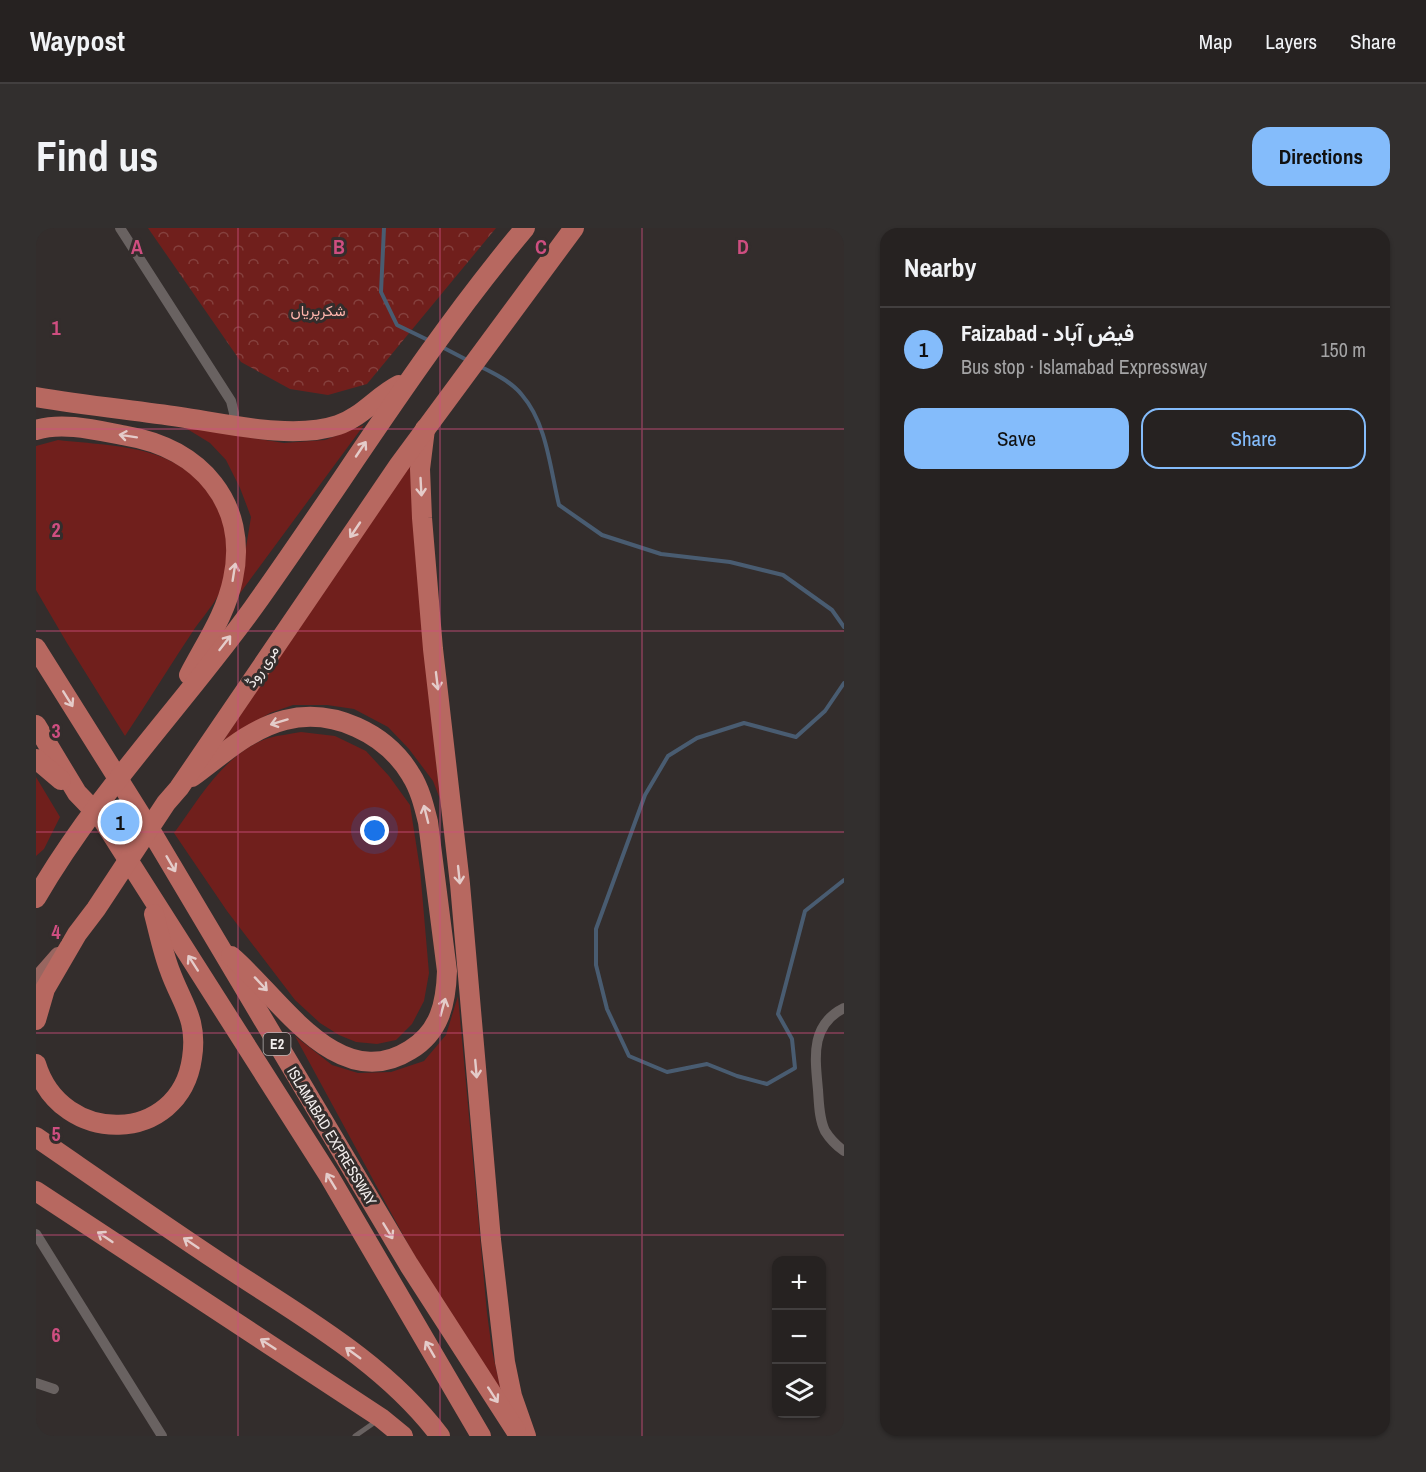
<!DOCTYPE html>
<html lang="en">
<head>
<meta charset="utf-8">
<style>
  :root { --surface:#262221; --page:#322f2e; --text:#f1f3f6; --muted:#a4a4a5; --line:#423f3f; --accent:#84bcfb }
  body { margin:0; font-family:"Archivo Narrow",Vazirmatn,sans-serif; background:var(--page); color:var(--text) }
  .controls { position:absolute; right:18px; bottom:18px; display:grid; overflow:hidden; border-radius:12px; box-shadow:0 2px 4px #0004 }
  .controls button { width:54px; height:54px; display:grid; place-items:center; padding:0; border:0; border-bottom:2px solid var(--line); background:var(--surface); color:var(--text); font:30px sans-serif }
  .you { position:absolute; left:339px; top:603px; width:21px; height:21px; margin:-15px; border:4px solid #fff; border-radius:50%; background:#1a73e8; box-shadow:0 0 0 9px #1a73e833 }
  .badge { display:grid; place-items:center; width:39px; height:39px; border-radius:50%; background:var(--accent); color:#111; font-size:20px; font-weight:700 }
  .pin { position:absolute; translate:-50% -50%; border:3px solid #fff; box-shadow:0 2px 6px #0006 }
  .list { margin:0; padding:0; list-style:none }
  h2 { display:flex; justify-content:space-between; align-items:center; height:78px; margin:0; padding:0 24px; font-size:26px }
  h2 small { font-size:20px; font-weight:400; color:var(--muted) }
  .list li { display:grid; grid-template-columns:39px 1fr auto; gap:18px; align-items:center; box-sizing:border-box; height:84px; padding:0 24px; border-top:2px solid var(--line) }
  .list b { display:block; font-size:22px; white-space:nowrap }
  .list p { margin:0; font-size:20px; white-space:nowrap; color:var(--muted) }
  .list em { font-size:20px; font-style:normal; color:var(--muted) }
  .actions { display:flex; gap:12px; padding:18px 24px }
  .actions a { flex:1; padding:14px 0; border:2px solid var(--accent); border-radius:18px; text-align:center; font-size:21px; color:var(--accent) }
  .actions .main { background:var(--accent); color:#111 }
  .icon { flex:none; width:33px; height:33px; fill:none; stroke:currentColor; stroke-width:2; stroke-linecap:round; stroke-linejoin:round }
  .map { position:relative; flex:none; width:808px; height:1208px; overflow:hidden; border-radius:18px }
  header { display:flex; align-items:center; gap:36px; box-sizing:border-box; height:84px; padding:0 30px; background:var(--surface); border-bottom:2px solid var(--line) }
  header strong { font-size:28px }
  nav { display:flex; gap:33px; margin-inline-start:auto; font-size:21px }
  .intro { display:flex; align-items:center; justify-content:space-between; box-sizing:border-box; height:144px; padding:0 36px }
  h1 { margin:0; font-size:42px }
  .button { padding:15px 27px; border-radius:18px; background:var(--accent); color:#111; font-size:21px; font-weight:700 }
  main { display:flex; gap:36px; padding:0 36px }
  aside { flex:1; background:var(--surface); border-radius:18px; box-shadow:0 2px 4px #0004 }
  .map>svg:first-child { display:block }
</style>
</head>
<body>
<header>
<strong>Waypost</strong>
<nav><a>Map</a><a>Layers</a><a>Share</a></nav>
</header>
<div class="intro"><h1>Find us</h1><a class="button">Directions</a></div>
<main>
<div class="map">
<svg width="808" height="1208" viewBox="0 0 808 1208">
  <defs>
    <pattern id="forest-crowns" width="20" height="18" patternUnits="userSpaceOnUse" patternTransform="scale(1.5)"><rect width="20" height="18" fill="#701f1c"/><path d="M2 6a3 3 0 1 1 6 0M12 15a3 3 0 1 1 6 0" fill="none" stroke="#85403d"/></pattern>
  </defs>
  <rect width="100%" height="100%" fill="#332d2c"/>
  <!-- green -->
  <g fill="#701f1c">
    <path d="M328 197 202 368 215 289 204 260 190 232 174 215 148 199 248 215 289 212Z"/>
    <path d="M22 212C84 219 148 216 181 279 192 300 195 326 190 350 185 368 170 385 159 400 135 436 113 472 89 508L31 415 0 362V218Z"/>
    <path d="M375 231 379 320 404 571 397 553 373 521 352 499 318 481 291 477H257L234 485 187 513Z"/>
    <path d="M265 504 299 508 330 523 353 548 374 577 384 641 393 745 388 773 376 796 360 812 341 816 320 814 303 807 284 795 259 772 191 683 138 605C163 571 190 523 233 510 243 507 255 506 265 504Z"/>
    <path d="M0 549 24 589 8 621 0 628Z"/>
    <path d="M422 768 451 1085 456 1122 467 1172 378 1027 259 808 296 837 322 845 355 844 388 833 410 807Z"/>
  </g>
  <!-- forest -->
  <path fill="url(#forest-crowns)" d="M112 0H460L331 156 292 167 254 161 205 134Z"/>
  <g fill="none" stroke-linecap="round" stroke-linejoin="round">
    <!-- stream -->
    <g stroke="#495c71" stroke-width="4">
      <path d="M348 0 345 64 361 97 394 113"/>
      <path d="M406 119 431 132"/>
      <path d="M443 138C458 145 476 154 486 167 511 196 514 240 523 277L566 307 625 326 694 334 747 347 796 382 808 399"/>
      <path d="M808 455 789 483 760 509 708 495 661 510 632 528 609 567 560 701V737L571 781 593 828 631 844 671 836 701 848 731 856 759 840 756 811 742 786 769 683 808 652"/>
    </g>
    <!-- lane -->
    <path stroke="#696261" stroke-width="5" d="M319 1208 342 1192"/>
    <!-- street -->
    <g stroke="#696261" stroke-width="10">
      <path d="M84 0 195 173 198 185V197"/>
      <path d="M808 780C774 797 779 829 782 862 783 875 783 891 789 903 794 911 801 918 808 923"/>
      <path d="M0 1006 126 1208"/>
      <path d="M0 1155 18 1161"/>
    </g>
    <!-- primary -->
    <path stroke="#986660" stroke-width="16" d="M0 752 22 727"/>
    <!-- highway -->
    <g stroke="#b76860" stroke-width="20">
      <path d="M0 169C48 177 96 182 144 189 191 196 258 212 302 197 326 189 341 168 363 157"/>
      <path d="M389 201 384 241 386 290 397 421 424 656 455 1012 469 1134 476 1168 490 1208"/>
      <path d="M0 202C27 193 64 203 91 208 164 220 213 276 197 351 190 386 169 416 153 447"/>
      <path d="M0 420 118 608 373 1037 480 1203"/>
      <path d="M0 497 41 565 66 591 293 948 445 1208"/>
      <path d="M0 531 25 552"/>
      <path d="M156 549C185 528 213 501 249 492 297 480 350 505 375 547 384 561 388 578 392 594L411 743C410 775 404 804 374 822 301 868 243 768 195 728"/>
      <path d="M0 670C61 565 146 478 217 380 308 253 388 120 489 0"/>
      <path d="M0 792 9 761 41 706 60 681 130 575 143 560 363 237 538 0"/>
      <path d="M0 836C25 919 144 917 156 830 162 791 146 776 134 743 127 725 123 705 118 686"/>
      <path d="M0 909C64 953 127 997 192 1040 266 1089 349 1135 404 1208"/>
      <path d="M0 963 345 1190 367 1208"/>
    </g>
  </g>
  <!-- one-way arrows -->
  <defs><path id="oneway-shaft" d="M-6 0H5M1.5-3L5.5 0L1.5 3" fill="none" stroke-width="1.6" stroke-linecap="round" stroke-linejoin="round" transform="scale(1.5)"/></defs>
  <g stroke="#e4ccca">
    <use href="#oneway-shaft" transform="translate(92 208) rotate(-171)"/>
    <use href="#oneway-shaft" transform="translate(325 221) rotate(-56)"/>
    <use href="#oneway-shaft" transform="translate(385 259) rotate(87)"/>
    <use href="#oneway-shaft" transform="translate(319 302) rotate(124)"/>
    <use href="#oneway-shaft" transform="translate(198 344) rotate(-81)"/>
    <use href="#oneway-shaft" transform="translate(189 415) rotate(-52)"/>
    <use href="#oneway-shaft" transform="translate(401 453) rotate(83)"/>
    <use href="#oneway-shaft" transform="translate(32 471) rotate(58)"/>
    <use href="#oneway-shaft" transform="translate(243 494) rotate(163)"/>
    <use href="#oneway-shaft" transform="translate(390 586) rotate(-104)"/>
    <use href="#oneway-shaft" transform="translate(135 636) rotate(60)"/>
    <use href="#oneway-shaft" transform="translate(423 647) rotate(84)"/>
    <use href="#oneway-shaft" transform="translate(157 735) rotate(-123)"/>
    <use href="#oneway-shaft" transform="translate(225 756) rotate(47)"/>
    <use href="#oneway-shaft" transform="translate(407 779) rotate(-74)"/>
    <use href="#oneway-shaft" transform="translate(440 841) rotate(85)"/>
    <use href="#oneway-shaft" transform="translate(295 953) rotate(-121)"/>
    <use href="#oneway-shaft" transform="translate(352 1003) rotate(59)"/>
    <use href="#oneway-shaft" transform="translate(69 1009) rotate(-146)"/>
    <use href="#oneway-shaft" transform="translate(155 1015) rotate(-146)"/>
    <use href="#oneway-shaft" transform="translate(232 1116) rotate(-147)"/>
    <use href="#oneway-shaft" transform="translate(394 1121) rotate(-120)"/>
    <use href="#oneway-shaft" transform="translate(317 1125) rotate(-144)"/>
    <use href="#oneway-shaft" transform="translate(457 1167) rotate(57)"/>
  </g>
  <!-- grid -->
  <path fill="none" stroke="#ce4e80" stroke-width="1.5" stroke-opacity="0.55" d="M202 0V1208M404 0V1208M606 0V1208M0 201H808M0 403H808M0 604H808M0 805H808M0 1007H808"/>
  <g text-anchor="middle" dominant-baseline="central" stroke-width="6" stroke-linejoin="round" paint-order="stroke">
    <!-- shield labels -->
    <rect fill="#332d2c" stroke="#b9b4b3" stroke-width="1.5" x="227.5" y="805" width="27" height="22" rx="4.5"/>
    <g font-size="14" font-weight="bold" fill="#f3eeed">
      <text x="241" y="816">E2</text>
    </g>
    <!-- park labels -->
    <g font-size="15" fill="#ffb5ad" stroke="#332d2c">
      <text x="282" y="82">شکرپریاں</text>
    </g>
    <!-- street labels -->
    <g font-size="15" fill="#f3eeed" stroke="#332d2c">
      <text transform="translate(226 438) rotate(-56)">مری روڈ</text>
      <text transform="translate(296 908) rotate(59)">ISLAMABAD EXPRESSWAY</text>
    </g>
  </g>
  <g font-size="20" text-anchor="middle" font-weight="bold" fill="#ce4e80" stroke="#332d2c" stroke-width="6" stroke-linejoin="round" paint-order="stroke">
    <text x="101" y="26">A</text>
    <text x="303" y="26">B</text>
    <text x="505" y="26">C</text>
    <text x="707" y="26">D</text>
    <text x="20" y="107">1</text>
    <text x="20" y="309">2</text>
    <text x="20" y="510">3</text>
    <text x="20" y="711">4</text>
    <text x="20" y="913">5</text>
    <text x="20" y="1114">6</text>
  </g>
</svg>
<div class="controls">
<button>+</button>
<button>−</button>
<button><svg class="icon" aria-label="layers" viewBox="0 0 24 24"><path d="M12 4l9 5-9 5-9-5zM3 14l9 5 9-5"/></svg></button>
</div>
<div class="you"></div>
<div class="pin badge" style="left:84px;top:594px">1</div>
</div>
<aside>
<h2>Nearby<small></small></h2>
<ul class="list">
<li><span class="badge">1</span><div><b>Faizabad - فیض آباد</b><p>Bus stop · Islamabad Expressway</p></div><em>150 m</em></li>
</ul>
<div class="actions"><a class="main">Save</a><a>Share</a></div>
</aside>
</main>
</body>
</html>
